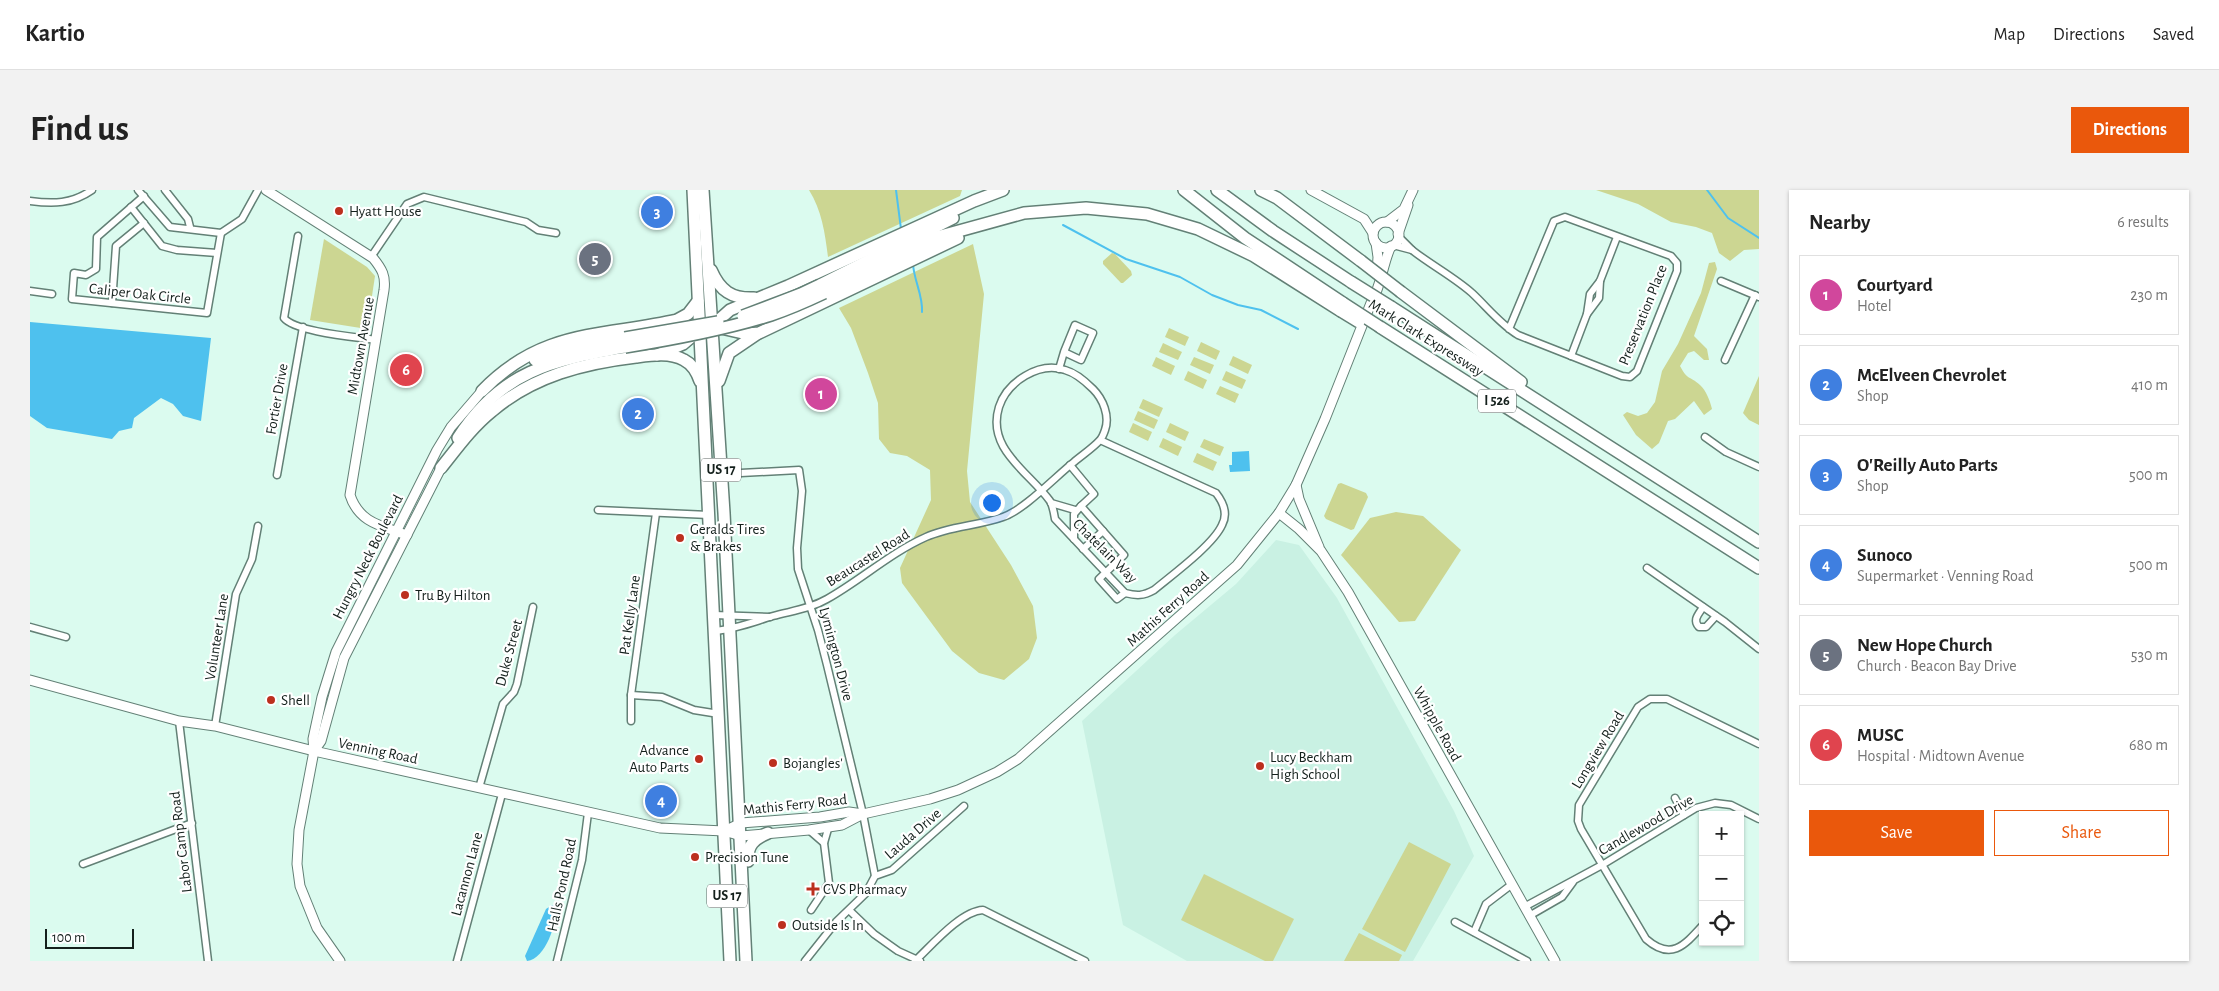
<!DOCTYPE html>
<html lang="en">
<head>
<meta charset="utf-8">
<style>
  :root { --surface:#fff; --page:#f2f2f2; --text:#222; --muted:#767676; --line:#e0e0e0; --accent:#ea580c }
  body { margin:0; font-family:"Alegreya Sans",sans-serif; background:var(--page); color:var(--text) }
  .controls { position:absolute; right:15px; bottom:15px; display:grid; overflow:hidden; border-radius:0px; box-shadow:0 1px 4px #0004 }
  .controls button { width:45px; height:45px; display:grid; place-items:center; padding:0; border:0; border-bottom:1px solid var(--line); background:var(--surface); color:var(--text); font:25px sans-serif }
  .scale { position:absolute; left:15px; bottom:12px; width:89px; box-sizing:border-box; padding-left:5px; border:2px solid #14201c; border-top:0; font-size:14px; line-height:18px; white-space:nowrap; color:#14201c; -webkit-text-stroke:4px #fff; paint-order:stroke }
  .you { position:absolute; left:961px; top:312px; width:18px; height:18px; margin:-12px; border:4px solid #fff; border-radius:50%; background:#1a73e8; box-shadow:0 0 0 8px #1a73e833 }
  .badge { display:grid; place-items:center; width:32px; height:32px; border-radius:50%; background:var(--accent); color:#fff; font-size:16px; font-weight:700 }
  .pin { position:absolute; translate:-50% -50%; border:2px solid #fff; box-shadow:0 1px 5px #0006 }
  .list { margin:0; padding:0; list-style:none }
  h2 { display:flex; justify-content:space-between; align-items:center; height:65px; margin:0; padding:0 20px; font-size:21px }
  h2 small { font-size:16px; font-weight:400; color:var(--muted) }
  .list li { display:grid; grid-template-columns:32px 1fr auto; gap:15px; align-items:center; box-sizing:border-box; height:80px; margin:0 10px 10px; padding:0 10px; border:1px solid var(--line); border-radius:0px }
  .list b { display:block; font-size:19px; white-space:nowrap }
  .list p { margin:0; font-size:16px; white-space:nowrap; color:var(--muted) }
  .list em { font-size:16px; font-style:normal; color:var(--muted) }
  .actions { display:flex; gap:10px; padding:15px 20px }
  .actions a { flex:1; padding:11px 0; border:1px solid var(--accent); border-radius:0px; text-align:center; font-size:18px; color:var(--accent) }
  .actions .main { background:var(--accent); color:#fff }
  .icon { flex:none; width:28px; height:28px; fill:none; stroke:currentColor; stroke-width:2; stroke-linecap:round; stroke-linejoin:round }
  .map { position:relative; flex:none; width:1729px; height:771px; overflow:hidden; border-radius:0px }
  header { display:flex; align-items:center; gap:30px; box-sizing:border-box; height:70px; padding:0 25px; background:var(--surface); border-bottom:1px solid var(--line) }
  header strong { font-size:24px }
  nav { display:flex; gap:28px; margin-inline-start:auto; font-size:18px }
  .intro { display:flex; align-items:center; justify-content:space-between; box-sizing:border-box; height:120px; padding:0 30px }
  h1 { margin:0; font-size:35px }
  .button { padding:12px 22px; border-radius:0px; background:var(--accent); color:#fff; font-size:18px; font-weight:700 }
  main { display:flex; gap:30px; padding:0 30px }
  aside { flex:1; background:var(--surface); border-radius:0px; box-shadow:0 1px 4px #0004 }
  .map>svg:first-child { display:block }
</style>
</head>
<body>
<header>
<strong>Kartio</strong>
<nav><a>Map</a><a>Directions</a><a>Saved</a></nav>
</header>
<div class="intro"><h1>Find us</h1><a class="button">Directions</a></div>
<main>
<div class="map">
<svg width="1729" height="771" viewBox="0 0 1729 771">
  <rect width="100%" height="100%" fill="#dbfbef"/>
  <!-- built -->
  <path fill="#c9f1e3" d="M1246 350 1269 355 1307 408 1424 621 1444 666 1383 771H1157L1093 735 1052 531 1145 445 1206 394Z"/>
  <!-- green -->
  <g fill="#ccd692">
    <path d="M779 0H932L930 6 798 67C795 43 792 21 779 0Z"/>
    <path d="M1566 0H1729V59L1714 60 1700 71 1689 63 1682 43 1666 37 1641 32 1608 14Z"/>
    <path d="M294 49 337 77 345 86 337 139 280 130Z"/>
    <path d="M943 54 954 104 937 281 940 312 981 375 1003 416 1007 448 999 469 974 490 949 483 922 461 872 393 870 378 901 310 900 280 877 266 860 263 849 249 848 213 838 183 821 138 809 118Z"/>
    <path d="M1082 63 1085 64 1101 81 1102 85 1093 93H1091L1073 74V71Z"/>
    <path d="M1685 72 1687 79 1664 146 1677 159 1679 170H1674L1664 161 1658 163 1650 176C1658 191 1659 185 1670 195 1676 200 1680 211 1682 219L1674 225 1664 211 1645 229 1638 231 1629 253 1622 259 1606 245 1593 225 1597 222 1608 226 1617 223 1625 212 1632 181 1648 154 1671 103 1679 73Z"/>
    <path d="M1139 138 1159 147 1155 156 1135 147Z"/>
    <path d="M1171 152 1190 161 1186 170 1167 161Z"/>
    <path d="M1133 153 1152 162 1148 170 1129 162Z"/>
    <path d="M1203 166 1222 175 1218 184 1199 175Z"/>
    <path d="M1126 167 1145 176 1141 185 1122 176Z"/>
    <path d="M1164 167 1184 175 1180 184 1160 175Z"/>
    <path d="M1158 181 1177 190 1173 199 1154 190Z"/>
    <path d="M1196 181 1216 190 1212 199 1192 190Z"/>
    <path d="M1729 186V235L1719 230 1713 223Z"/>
    <path d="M1190 196 1209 204 1205 213 1186 204Z"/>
    <path d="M1113 209 1133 218 1129 227 1109 218Z"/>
    <path d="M1108 221 1128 230 1124 239 1104 230Z"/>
    <path d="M1103 233 1122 242 1118 251 1099 242Z"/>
    <path d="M1140 233 1159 242 1155 251 1136 242Z"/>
    <path d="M1133 248 1152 257 1148 266 1129 257Z"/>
    <path d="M1174 249 1194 257 1190 266 1170 257Z"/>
    <path d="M1167 263 1187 272 1183 281 1163 272Z"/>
    <path d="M1311 293 1336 303 1338 307 1324 339 1321 340 1296 329 1294 326 1308 294Z"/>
    <path d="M1366 322 1393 326 1431 360 1385 431 1369 432 1311 365 1340 328Z"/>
    <path d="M1379 652 1421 674 1375 762 1332 739Z"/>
    <path d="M1174 684 1264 729 1243 771H1235L1151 730Z"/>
    <path d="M1329 743 1372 765 1369 771H1314Z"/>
  </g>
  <!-- water -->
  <g fill="#4ec1ee">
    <path d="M0 132 181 148 171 231 153 226 143 214 131 208 104 228 102 238 89 241 82 249 17 238 0 226Z"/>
    <path d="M1219 261 1220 281 1200 282 1199 275H1202V262Z"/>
    <path d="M522 715 526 717C527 732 516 769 497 771L495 766 516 719Z"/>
  </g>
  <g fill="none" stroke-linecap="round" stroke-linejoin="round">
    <!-- stream -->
    <g stroke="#4ec1ee" stroke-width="2">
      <path d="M866 0 871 39"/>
      <path d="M1677 0 1698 28 1729 48"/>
      <path d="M1033 35 1096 69 1150 87 1182 105 1208 115 1231 120 1268 139"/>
      <path d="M883 74C884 91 893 105 892 122"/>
    </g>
    <!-- street casing -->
    <g stroke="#638076" stroke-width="9">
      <g id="street">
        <path d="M108 0 140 37 191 43 212 29 228 0"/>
        <path d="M135 0 158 29 160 37"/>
        <path d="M114 6 67 47 66 79 56 85 44 83 42 109 177 123 191 43"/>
        <path d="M0 11C23 14 42 14 62 0"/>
        <path d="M101 17 132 56 147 60 187 63"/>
        <path d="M268 46 254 128C265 142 326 147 346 150"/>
        <path d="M1363 55 1382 60 1368 46"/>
        <path d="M1382 60C1401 75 1424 87 1442 103 1458 118 1470 134 1488 145L1592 186 1600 187 1607 181 1647 81V73L1641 66 1535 27 1524 31 1479 139"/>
        <path d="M341 67 377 14 394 7 496 32 508 40 526 43"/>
        <path d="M1691 91 1729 107"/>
        <path d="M0 101 22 104"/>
        <path d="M82 113 86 56 114 33"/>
        <path d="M1557 124 1569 108 1570 91"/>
        <path d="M1541 166 1557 124 1560 104 1570 91 1587 47"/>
        <path d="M1695 170 1725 105"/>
        <path d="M1029 179 1034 162 1045 135 1063 143 1051 170 1034 162"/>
        <path d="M1675 247 1696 262 1729 277"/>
        <path d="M1040 275 1064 304 1051 316 1094 365 1069 389 1087 409 1095 403"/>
        <path d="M692 284 769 280 772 301 767 358 768 379 788 440 797 475 833 624 845 686"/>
        <path d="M247 285 273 137"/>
        <path d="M1021 313 1045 320"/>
        <path d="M568 320 679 325"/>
        <path d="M1044 349V324L1051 316"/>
        <path d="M1053 359 1073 341"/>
        <path d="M1617 378 1695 432 1729 459"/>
        <path d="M1673 417C1669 424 1662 430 1669 437H1676L1686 426"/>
        <path d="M684 425 740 427"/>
        <path d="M0 437 36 447"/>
        <path d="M685 441C706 439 723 432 743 426 761 421 780 419 797 409 831 390 860 363 896 347 920 336 948 336 973 327 994 320 1025 287 1044 272 1052 265 1063 258 1070 250 1072 248 1074 243 1075 240 1080 226 1073 209 1063 199 1055 191 1046 183 1035 180 1009 171 977 192 969 217 956 259 999 282 1020 311 1023 316 1024 323 1025 329L1095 403C1107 406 1113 406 1124 400 1142 385 1183 355 1192 335 1198 324 1193 312 1186 303L1070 250"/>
        <path d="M601 505 632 507 664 520 689 524"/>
        <path d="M149 531 178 771"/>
        <path d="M601 531V505L626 323"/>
        <path d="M185 536 206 404 222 369 228 336"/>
        <path d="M449 598 473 514 484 502 487 494 503 417"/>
        <path d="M1645 608 1654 625"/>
        <path d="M779 640 794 653"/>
        <path d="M53 674 162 633"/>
        <path d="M1494 717 1572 675 1666 618 1685 613 1701 615 1729 629"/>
        <path d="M781 720 799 693 794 653 798 639"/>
        <path d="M819 720 844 744 868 761 890 771"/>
        <path d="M1499 726 1532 707 1543 692"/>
        <path d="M1425 732 1497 771"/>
        <path d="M1673 735C1654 756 1641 771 1616 749L1551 639 1548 631 1549 615 1608 517 1620 509H1637L1729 554"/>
        <path d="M1444 742 1456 714 1481 695"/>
        <path d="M427 771 472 604"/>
        <path d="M527 771 552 670 558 623"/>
        <path d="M775 771 806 732 836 703 845 686 862 680 934 616"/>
        <path d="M885 771C902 755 931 721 953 720L1055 771"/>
      </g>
    </g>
    <!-- secondary casing -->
    <g stroke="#638076" stroke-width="11">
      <g id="secondary">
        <path d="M236 0 343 68C352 79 356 86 354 100L320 305C329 333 352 336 377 345"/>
        <path d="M1281 0 1334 29 1343 43"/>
        <path d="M1357 32 1374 19 1383 0"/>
        <circle cx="1356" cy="45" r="13"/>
        <path d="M1368 44 1378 15"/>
        <path d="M1346 53 1348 67 1347 83"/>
        <path d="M1266 295 1269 309 1289 357"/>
        <path d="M1249 323 1269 339 1291 361 1318 402 1525 771"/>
        <path d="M0 490 149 531 185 536 284 561 630 638 694 641 711 646 779 640 812 635 833 624 900 609 928 600 967 582 988 569 1207 375 1249 323 1266 295 1295 229 1341 113C1352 95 1352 75 1361 56"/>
        <path d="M284 561 291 551 314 468 411 278"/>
        <path d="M694 641 711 633 790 627 819 622 833 624"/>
        <path d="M310 771 287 738 270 696 267 674 269 640 284 561 283 549 292 507 306 462 407 260 421 237 452 201"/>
      </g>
    </g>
    <!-- highway casing -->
    <g stroke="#638076" stroke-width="14">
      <g id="highway">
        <path d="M663 0 700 771"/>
        <path d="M673 0 694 323 716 771"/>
        <path d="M1154 0 1215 48 1313 113"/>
        <path d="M1187 0 1243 41 1321 92"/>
        <path d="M1231 0 1247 8 1331 71"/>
        <path d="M681 80C690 101 702 109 724 108"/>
        <path d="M790 95 923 28"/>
        <path d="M1371 102 1491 192"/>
        <path d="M794 103 907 47 994 23 1056 18 1117 24 1168 39 1224 66 1311 121"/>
        <path d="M1361 117 1729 352"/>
        <path d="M682 136 700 120 758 96 944 11 973 0"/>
        <path d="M1350 137 1729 378"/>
        <path d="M691 138 717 144 729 143 928 48"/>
        <path d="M627 165 653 154 667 142"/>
        <path d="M505 170 533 160 595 148"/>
        <path d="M689 191 699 163 727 144"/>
        <path d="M452 201C512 139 571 147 647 130L658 124 668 111"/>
        <path d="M428 248C472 180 521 171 595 157"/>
        <path d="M411 278C427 258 442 237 462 221 503 186 554 173 606 167 621 165 640 162 654 170 662 174 667 182 670 191"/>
        <path d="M718 671C717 655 724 649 738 643"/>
      </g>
    </g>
    <!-- street -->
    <use href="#street" stroke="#fff" stroke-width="6"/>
    <!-- secondary -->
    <use href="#secondary" stroke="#fff" stroke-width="9"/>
    <!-- highway -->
    <use href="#highway" stroke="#fff" stroke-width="11"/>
    <!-- highway-bridge casing -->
    <g stroke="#638076" stroke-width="14" stroke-linecap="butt">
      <g id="highway-bridge">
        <path d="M1331 71 1371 102"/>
        <path d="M1321 92 1361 117"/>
        <path d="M1313 113 1350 137"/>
        <path d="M1311 121 1329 132"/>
        <path d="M713 126 771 104 790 95"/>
        <path d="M595 148 688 132"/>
        <path d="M595 157C645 149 693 140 741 125 759 119 777 111 794 103"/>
      </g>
    </g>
    <!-- highway-bridge -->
    <use href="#highway-bridge" stroke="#fff" stroke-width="11"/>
  </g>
  <!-- markers -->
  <g fill="#bc2f1e" stroke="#fff" stroke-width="2">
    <circle cx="309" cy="21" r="5"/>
    <circle cx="650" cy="348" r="5"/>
    <circle cx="375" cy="405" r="5"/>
    <circle cx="241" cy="510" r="5"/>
    <circle cx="669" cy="569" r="5"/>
    <circle cx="743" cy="573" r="5"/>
    <circle cx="1230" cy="576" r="5"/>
    <circle cx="665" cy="667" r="5"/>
    <path d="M780.5 691.5h5v5h5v5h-5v5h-5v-5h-5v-5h5z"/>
    <circle cx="752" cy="735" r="5"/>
  </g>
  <g text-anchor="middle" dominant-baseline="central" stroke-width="4.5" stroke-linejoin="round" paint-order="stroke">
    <!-- shield labels -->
    <g fill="#fff" stroke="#5a6360" stroke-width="1">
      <rect x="1448" y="199.5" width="38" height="23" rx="4"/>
      <rect x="671" y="268.5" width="40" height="23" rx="4"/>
      <rect x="677" y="694.5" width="40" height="23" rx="4"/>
    </g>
    <g font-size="14" font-weight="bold" fill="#14201c">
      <text x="1467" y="211">I 526</text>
      <text x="691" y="280">US 17</text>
      <text x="697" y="706">US 17</text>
    </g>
    <!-- poi labels -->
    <g font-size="15" fill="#14201c" stroke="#fff" text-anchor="start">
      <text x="319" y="21">Hyatt House</text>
      <text x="660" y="339">Geralds Tires<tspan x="660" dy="17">&amp; Brakes</tspan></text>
      <text x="385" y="405">Tru By Hilton</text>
      <text x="251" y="510">Shell</text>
      <text x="659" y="560" text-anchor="end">Advance<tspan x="659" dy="17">Auto Parts</tspan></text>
      <text x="1240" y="567">Lucy Beckham<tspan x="1240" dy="17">High School</tspan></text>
      <text x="753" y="573">Bojangles'</text>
      <text x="675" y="667">Precision Tune</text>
      <text x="793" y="699">CVS Pharmacy</text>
      <text x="762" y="735">Outside Is In</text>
    </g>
    <!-- street labels -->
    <g font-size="15" fill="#14201c" stroke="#fff">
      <text transform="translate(110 104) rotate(6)">Caliper Oak Circle</text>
      <text transform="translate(1613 125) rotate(-68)">Preservation Place</text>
      <text transform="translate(1396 148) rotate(32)">Mark Clark Expressway</text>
      <text transform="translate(331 156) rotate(-80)">Midtown Avenue</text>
      <text transform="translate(247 209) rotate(-80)">Fortier Drive</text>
      <text transform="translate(1075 361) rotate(45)">Chatelain Way</text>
      <text transform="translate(338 367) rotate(-63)">Hungry Neck Boulevard</text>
      <text transform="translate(838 368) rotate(-32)">Beaucastel Road</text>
      <text transform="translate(1138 419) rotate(-42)">Mathis Ferry Road</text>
      <text transform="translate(600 425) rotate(-82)">Pat Kelly Lane</text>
      <text transform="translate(187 447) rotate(-81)">Volunteer Lane</text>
      <text transform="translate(479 463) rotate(-75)">Duke Street</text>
      <text transform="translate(806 464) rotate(75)">Lymington Drive</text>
      <text transform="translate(1407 534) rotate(61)">Whipple Road</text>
      <text transform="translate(1568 560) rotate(-59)">Longview Road</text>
      <text transform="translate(348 561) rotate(12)">Venning Road</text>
      <text transform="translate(765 615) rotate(-6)">Mathis Ferry Road</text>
      <text transform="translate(1616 635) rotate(-30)">Candlewood Drive</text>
      <text transform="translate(883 644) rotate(-41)">Lauda Drive</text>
      <text transform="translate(151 652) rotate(-97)">Labor Camp Road</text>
      <text transform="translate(437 684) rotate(-75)">Lacannon Lane</text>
      <text transform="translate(532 695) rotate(-78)">Halls Pond Road</text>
    </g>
  </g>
</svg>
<div class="controls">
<button>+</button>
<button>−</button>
<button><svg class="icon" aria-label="locate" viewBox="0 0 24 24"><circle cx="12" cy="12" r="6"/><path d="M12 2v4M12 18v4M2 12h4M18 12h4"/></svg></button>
</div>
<div class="scale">100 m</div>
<div class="you"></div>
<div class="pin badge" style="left:791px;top:204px;background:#d1479c">1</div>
<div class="pin badge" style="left:608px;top:224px;background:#3f7fe0">2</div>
<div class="pin badge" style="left:627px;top:22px;background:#3f7fe0">3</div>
<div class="pin badge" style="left:631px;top:611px;background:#3f7fe0">4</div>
<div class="pin badge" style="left:565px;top:69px;background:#6b7280">5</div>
<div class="pin badge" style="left:376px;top:180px;background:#e0444e">6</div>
</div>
<aside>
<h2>Nearby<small>6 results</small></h2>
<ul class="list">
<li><span class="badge" style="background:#d1479c">1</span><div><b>Courtyard</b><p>Hotel</p></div><em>230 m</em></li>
<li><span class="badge" style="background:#3f7fe0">2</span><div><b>McElveen Chevrolet</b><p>Shop</p></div><em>410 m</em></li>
<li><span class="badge" style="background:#3f7fe0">3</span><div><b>O'Reilly Auto Parts</b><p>Shop</p></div><em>500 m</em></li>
<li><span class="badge" style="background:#3f7fe0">4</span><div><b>Sunoco</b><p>Supermarket · Venning Road</p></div><em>500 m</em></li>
<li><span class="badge" style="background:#6b7280">5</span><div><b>New Hope Church</b><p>Church · Beacon Bay Drive</p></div><em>530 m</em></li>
<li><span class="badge" style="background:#e0444e">6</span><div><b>MUSC</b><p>Hospital · Midtown Avenue</p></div><em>680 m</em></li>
</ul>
<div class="actions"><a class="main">Save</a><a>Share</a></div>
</aside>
</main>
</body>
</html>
